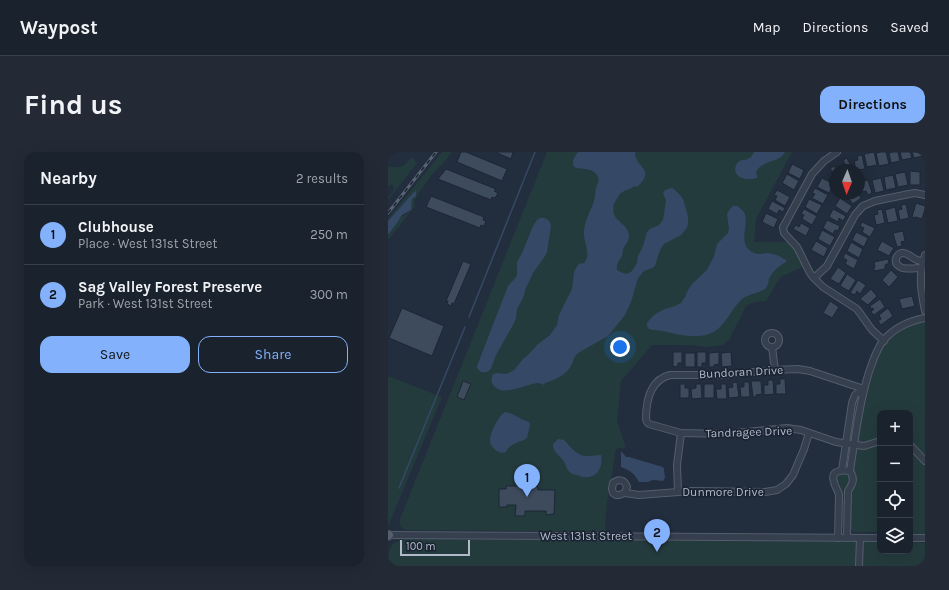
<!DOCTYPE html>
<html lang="en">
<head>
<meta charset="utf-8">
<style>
  :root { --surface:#1a222e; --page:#232a36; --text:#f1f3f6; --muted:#9fa4aa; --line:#383f4a; --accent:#83b1fc }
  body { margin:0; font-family:Karla,sans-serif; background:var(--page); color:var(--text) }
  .controls { position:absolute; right:12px; bottom:12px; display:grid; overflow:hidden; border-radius:8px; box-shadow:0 4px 16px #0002 }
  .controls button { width:36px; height:36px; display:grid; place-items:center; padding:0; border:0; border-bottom:1px solid var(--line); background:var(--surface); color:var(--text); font:20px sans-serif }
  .compass { position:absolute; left:441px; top:12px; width:36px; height:36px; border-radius:50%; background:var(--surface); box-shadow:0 4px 16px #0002; rotate:182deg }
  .scale { position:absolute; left:12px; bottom:10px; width:70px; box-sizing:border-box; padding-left:4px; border:2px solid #b2bac9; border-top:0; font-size:11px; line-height:14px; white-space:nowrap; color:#b2bac9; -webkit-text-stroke:3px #1b2432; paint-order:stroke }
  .you { position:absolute; left:232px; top:195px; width:14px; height:14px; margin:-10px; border:3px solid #fff; border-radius:50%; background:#1a73e8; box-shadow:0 0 0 6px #1a73e833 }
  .badge { display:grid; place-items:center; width:26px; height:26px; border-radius:50%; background:var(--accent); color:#111; font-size:13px; font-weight:700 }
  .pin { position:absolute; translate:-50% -33px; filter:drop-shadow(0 1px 2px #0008) }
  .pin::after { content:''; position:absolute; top:21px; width:14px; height:12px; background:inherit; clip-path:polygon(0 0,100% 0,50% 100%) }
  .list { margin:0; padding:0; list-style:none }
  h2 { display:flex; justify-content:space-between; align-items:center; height:52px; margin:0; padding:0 16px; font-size:17px }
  h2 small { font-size:13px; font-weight:400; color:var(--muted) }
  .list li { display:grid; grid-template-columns:26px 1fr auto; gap:12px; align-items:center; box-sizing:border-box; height:60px; padding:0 16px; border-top:1px solid var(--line) }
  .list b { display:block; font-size:15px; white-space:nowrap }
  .list p { margin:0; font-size:13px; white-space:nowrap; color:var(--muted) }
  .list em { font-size:13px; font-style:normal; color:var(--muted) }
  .actions { display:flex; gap:8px; padding:12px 16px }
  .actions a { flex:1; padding:9px 0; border:1px solid var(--accent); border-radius:12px; text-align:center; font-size:14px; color:var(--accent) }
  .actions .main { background:var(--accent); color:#111 }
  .icon { flex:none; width:22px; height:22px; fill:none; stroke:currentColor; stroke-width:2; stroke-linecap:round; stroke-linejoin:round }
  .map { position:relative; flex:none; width:537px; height:414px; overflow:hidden; border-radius:12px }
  header { display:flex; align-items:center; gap:24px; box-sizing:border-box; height:56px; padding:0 20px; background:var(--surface); border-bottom:1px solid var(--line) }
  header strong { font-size:19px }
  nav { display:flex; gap:22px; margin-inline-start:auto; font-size:14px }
  .intro { display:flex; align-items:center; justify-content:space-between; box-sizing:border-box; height:96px; padding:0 24px }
  h1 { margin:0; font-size:28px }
  .button { padding:10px 18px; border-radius:12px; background:var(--accent); color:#111; font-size:14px; font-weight:700 }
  main { display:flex; gap:24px; padding:0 24px }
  aside { flex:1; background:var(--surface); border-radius:12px; box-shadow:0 4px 16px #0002 }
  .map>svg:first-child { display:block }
</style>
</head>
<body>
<header>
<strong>Waypost</strong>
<nav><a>Map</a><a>Directions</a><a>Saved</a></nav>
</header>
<div class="intro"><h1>Find us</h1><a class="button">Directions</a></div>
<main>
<aside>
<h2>Nearby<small>2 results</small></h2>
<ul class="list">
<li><span class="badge">1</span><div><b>Clubhouse</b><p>Place · West 131st Street</p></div><em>250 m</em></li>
<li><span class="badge">2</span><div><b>Sag Valley Forest Preserve</b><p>Park · West 131st Street</p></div><em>300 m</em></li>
</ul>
<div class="actions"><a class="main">Save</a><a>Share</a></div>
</aside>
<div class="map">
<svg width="537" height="414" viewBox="0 0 537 414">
  <rect width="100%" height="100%" fill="#222d3d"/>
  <!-- green -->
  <g fill="#243b3e">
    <path d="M54 0H64L57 9 44 22 32 39 26 49 27 54 0 88V83L9 71 13 65 22 59 24 47 28 44 18 49 0 69V67Z"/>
    <path d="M159 0H404L368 67 366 90H399L408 99 415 115 394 124 392 126 378 149 363 151 358 154 352 167 344 181 342 187 335 193 318 195 303 193H264L233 229 229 269 238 295 228 297 223 329 221 334 217 371 218 380 18 378C13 376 11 372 12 367Z"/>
    <path d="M22 6H25L29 11 0 48V46L6 37 4 32 0 34V15C13 15 15 17 22 6Z"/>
    <path d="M537 169V382H522V261H492V380H466L463 377V339L468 331V326L465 317 477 245 488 212 494 197 502 187 521 173Z"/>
    <path d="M0 224 54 245 2 370 0 373Z"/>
    <path d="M470 245 472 246 465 284 463 288 460 289 466 254Z"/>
    <path d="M455 321C468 323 460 336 457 344H454L453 337 449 327 450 323Z"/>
    <path d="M454 347H457V374L456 375 454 374Z"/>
    <path d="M20 387 492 390V399H522V390L537 391V414H0C0 396 1 390 20 387Z"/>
  </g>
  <!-- water -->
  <g fill="#354865">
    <path d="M190 0H247C247 17 269 16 249 35L247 34C243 37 237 38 233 41 230 44 228 48 226 52 221 70 241 70 241 84 241 90 236 93 235 98 234 100 235 102 234 104 231 109 228 112 229 118L237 122 241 121 244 119 249 111 250 104 255 94 259 80 262 77 271 73 275 68 278 49 275 41 277 38 284 36 287 38 293 44 295 47 300 64V72L299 76 293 83 276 92 273 96 271 101 267 114 264 116 256 119 250 126 243 150 237 163 220 184 190 201C186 204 186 208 184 212 178 224 168 227 157 231L156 233C154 232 152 231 150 231 138 232 115 245 106 234 103 231 103 226 105 222L110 221 118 222 123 220 127 217 135 207 141 202 150 192 162 183 169 173 171 163 184 137 186 120 188 116 191 112 196 111C203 103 197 93 196 84 195 73 201 62 205 52 207 47 207 42 208 36 209 32 212 29 210 25 206 15 193 18 186 15 183 9 187 4 190 0Z"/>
    <path d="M366 0H397C392 11 375 7 368 20L369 23V26C365 27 363 27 359 27 341 26 346 6 358 8L363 5Z"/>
    <path d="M28 39V44L24 47 23 58 14 63 9 71 0 83V69L26 40Z"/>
    <path d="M345 54C349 53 350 54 353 57 364 66 352 82 358 94 360 98 366 102 370 102 374 102 377 101 380 101 387 102 392 104 398 108V110C390 115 384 119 381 127 380 131 380 133 378 136 373 141 360 142 353 148 344 157 339 169 330 177 318 188 293 184 279 180 273 178 267 179 261 177L259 174V171L265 164 269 161 277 157 287 154 293 151 297 145 300 138 305 131 319 118 326 104 329 92 340 81 341 77 339 62 342 57Z"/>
    <path d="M152 66C158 65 163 69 163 75L159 100 157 104 145 121 137 138 136 144 129 157 128 166 125 173 108 203 103 217 99 220H93L89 216V214L120 134 128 125 129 123V110L134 101 145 74 149 68Z"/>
    <path d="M117 260C126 261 132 268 141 270L142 273 139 286C130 292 123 290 118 300 114 301 112 301 109 299 105 296 102 293 102 288 102 281 111 263 117 260Z"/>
    <path d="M170 287 176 288C184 296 188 304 200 304 205 304 209 303 213 303 216 320 204 330 189 323 187 323 184 322 183 321 178 318 178 312 175 308 170 302 165 300 165 292Z"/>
    <path d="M233 299 238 305H241L275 315 276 317 277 326 275 329 265 328 260 330H251C246 321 243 319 233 315Z"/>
  </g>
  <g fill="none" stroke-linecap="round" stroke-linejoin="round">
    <!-- stream -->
    <g stroke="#354865" stroke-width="1.5">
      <path d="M81 165 147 0"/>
      <path d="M11 336 77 175"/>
    </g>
  </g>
  <!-- building -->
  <g fill="#3e4b5d" stroke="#1d2634">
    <path d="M73 0H78L119 17 114 29 69 10Z"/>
    <path d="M107 0H125L123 7Z"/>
    <path d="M486 0 489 13 479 15 476 2Z"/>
    <path d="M493 0H498L501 12 491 14 488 1Z"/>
    <path d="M505 0H510L512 9 503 11 501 1Z"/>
    <path d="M512 0H522L524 6 514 8Z"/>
    <path d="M524 0H535V4L526 6Z"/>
    <path d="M474 3 477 17 468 18 466 9 470 8 469 4Z"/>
    <path d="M459 6 465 18H455L453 14 457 12 455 8Z"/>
    <path d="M404 12 416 18 412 27 400 21Z"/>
    <path d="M446 14 449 18H447V30L441 23 445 20 442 17Z"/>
    <path d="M58 17 108 37 106 39 110 41 107 46 104 45 103 48 50 27Z"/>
    <path d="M522 19 532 20V33H522Z"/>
    <path d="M517 20 520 33 510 35 507 22Z"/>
    <path d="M399 22 411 29 406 38 394 31Z"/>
    <path d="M505 23 508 36 498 38 496 25Z"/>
    <path d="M434 26 446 32 441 41 429 35Z"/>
    <path d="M493 26 496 39 487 41 484 28Z"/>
    <path d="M480 28 484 41 480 43 478 39 474 40 471 30Z"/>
    <path d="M427 36 440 43 435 52 424 46 427 42 424 41Z"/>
    <path d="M389 38 402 45 397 54 387 48 389 44 386 43Z"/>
    <path d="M457 42H470L473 46 465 52Z"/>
    <path d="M43 44 96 65 95 68 98 69 96 74 93 73 92 76 38 55Z"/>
    <path d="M452 46 464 54 459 62 447 54Z"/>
    <path d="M421 47 434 53 429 62 417 55Z"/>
    <path d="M384 49 397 56 395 60 391 58 389 62 380 57Z"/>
    <path d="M528 51 537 54V57L534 67 527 65V66L524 65Z"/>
    <path d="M518 52 521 66 512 68 510 58 514 57 513 53Z"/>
    <path d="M507 55 510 69 500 71 497 58Z"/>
    <path d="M416 57 429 64 424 73 414 67 416 63 413 62Z"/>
    <path d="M445 57 458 64 455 69 451 66 450 70 441 65Z"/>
    <path d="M494 57 497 71 488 73 486 63 490 62 489 58Z"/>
    <path d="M378 61 390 67 386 76 374 70Z"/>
    <path d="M439 68 452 74 450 79 447 78 445 82 435 76Z"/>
    <path d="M474 70 487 76 482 85 474 80 476 76 472 74Z"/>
    <path d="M413 71 422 76 418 84 405 77 408 73 411 75Z"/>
    <path d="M434 78 447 85 442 94 430 87Z"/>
    <path d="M515 79 517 89 513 90 514 94 509 95 505 81Z"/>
    <path d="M468 80 480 86 476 95 464 88Z"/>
    <path d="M428 89 440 96 436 105 423 98Z"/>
    <path d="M494 89 506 96 501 104 489 98Z"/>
    <path d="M463 90 475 97 471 106 459 99Z"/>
    <path d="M457 101 470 108 466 117 457 112 459 108 455 106Z"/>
    <path d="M500 107 501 111 497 113V117L486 119V116L487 115 486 110Z"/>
    <path d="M75 109 83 112 66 152 64 151 63 154 59 152 60 149H58Z"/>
    <path d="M450 115 458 121 451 132 442 127Z"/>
    <path d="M503 118 510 125 501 135 494 128Z"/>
    <path d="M459 122 468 128 461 139 452 134Z"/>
    <path d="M470 128 478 133 472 142 469 139 467 143 462 141Z"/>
    <path d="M483 137 489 144 480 153 472 147Z"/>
    <path d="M524 144 527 154 514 157 511 147Z"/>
    <path d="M492 147 497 155 486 163 483 160 486 157 485 156 483 157 482 154Z"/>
    <path d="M442 149 451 155 444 166 435 161Z"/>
    <path d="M14 156 56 174 44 204 1 186Z"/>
    <path d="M500 156 505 164 493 173 490 169 493 167 491 163Z"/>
    <path d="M285 200H294V211H290V214L285 215Z"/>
    <path d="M309 200H318V211H314V215H309Z"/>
    <path d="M331 200V212L326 213V215H321V201Z"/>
    <path d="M343 200 344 214 334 215 333 201Z"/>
    <rect x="297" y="201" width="10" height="14"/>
    <path d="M392 227H397L398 242H388V232H392Z"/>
    <path d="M380 228H385L386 242 376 243V233H380Z"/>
    <path d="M75 229 83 232 76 248 69 245Z"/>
    <path d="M363 229H373L374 242 368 243V245H365Z"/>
    <path d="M349 230 351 245 341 246 340 236 345 235 344 231Z"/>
    <path d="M356 230H361L362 245H353L352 235H356Z"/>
    <path d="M292 232H297V236H301V246H292Z"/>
    <path d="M308 232H313L314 246 304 247 303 237 308 236Z"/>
    <rect x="316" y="232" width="10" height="14"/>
    <path d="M333 232H338L339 247H329L328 237H333Z"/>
    <path d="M118 334H148L150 336V338H167L166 362 159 363 158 362V359H137V364H127L128 353H119V355H111V337H118Z"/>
  </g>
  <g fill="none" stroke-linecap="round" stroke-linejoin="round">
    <!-- minor casing -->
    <g stroke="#545d6b" stroke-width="8">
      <g id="minor">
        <path d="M449 0 436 9 424 22 397 72 395 75 396 81 409 95 422 121 426 126 435 135 469 157 484 178 496 189"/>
        <path d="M537 103C530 123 533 139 537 159"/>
        <path d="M533 116C528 116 514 118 511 114 506 111 507 103 514 101 519 100 524 106 529 108 529 108 534 109 535 109"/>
        <path d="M426 126 439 114 467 63 475 54 487 49 521 42 527 41 537 43"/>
        <circle cx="384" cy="188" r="7"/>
        <path d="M384 195 387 218"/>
        <path d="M476 237 422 219 410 217 387 218 332 223H282C262 228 258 249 258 267L259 270 261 272 293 281 338 282 399 276 413 278 448 290 476 294 492 289"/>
        <path d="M522 293 537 309"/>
        <path d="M454 318 464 251 467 243 476 237"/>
        <path d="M462 319C467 286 471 252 481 220 485 209 488 198 495 189 506 176 521 169 537 166"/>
        <path d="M290 340 289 313 293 281"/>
        <path d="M237 341 239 335C237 328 231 326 225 331L224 337 225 341 228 343H231L237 341 251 343 304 339 377 340 389 338 398 332 405 323 416 297 421 281"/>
        <path d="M0 383 492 386"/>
        <path d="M450 386 451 343C450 338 447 335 446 330 442 318 454 318 462 319 467 327 465 331 460 339L459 386"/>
        <path d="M522 386H537"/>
        <path d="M471 414 472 386"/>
      </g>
    </g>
    <!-- major casing -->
    <g stroke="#3f4856" stroke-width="10">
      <path id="major" d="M0 384 1 383"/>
    </g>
    <!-- minor -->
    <use href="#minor" stroke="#363f4d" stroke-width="6"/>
    <!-- major -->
    <use href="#major" stroke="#545e6d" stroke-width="8"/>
    <!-- rail casing -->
    <g stroke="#586374" stroke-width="3">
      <path id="rail" d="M0 61 48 0"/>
    </g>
    <!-- rail -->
    <use href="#rail" stroke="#1b2432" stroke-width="1.5" stroke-dasharray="4.5" stroke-linecap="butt"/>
  </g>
  <g text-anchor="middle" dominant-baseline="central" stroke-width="3.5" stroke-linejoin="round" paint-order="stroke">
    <!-- street labels -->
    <g font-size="12" fill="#b2bac9" stroke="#1b2432">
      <text transform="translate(353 220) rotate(-3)">Bundoran Drive</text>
      <text transform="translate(361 280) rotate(-2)">Tandragee Drive</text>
      <text x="335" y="340">Dunmore Drive</text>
      <text x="198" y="384">West 131st Street</text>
    </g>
  </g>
</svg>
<div class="controls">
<button>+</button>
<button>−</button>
<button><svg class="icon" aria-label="locate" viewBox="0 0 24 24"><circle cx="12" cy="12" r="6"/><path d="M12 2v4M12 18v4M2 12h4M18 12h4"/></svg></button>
<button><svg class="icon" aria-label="layers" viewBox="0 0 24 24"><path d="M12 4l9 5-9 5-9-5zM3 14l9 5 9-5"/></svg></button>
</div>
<svg class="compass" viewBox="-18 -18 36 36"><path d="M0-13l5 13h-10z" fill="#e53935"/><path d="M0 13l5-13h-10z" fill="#9fa4aa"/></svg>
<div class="scale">100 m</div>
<div class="you"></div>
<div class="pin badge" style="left:139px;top:345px">1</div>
<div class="pin badge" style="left:269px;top:400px">2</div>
</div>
</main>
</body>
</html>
